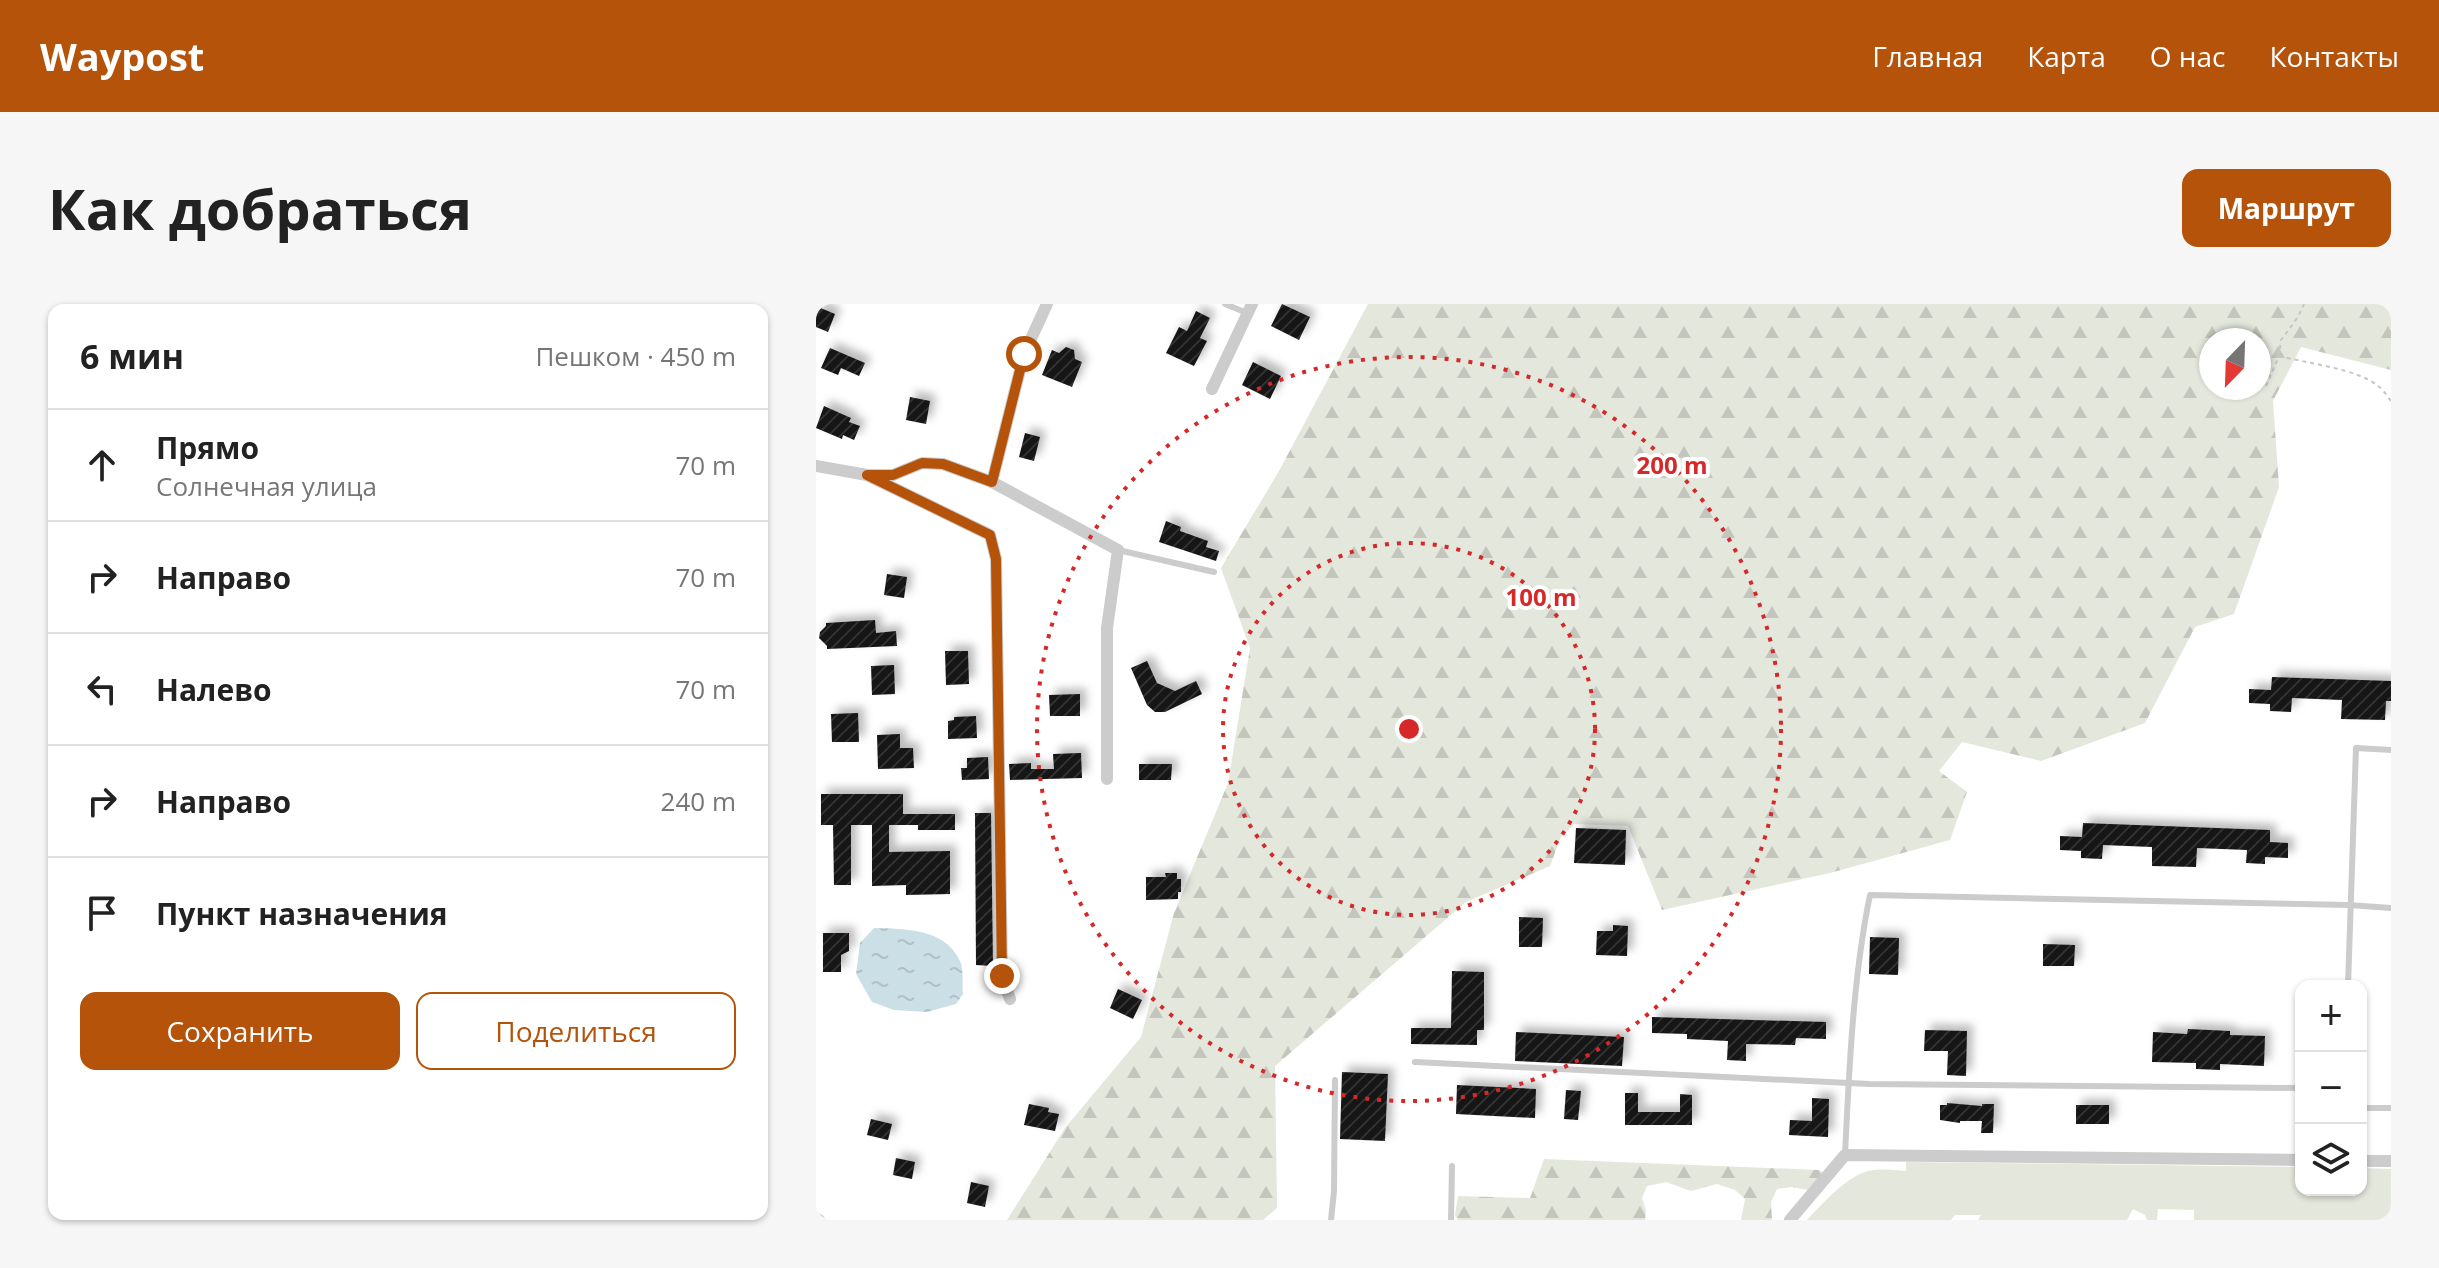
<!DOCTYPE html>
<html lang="ru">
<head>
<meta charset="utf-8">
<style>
  :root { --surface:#fff; --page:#f6f6f6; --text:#222; --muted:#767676; --line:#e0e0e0; --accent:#b45309 }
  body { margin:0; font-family:"Open Sans",sans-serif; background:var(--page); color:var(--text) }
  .controls { position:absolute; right:24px; bottom:24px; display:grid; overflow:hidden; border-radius:16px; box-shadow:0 2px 6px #0004 }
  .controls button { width:72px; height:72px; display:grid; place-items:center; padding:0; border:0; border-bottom:2px solid var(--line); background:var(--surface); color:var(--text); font:40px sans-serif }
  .compass { position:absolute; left:1383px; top:24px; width:72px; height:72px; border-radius:50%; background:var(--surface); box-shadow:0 2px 6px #0004; rotate:203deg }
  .stop { position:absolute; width:24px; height:24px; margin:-18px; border:6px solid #b45309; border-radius:50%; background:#fff }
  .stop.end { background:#b45309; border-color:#fff; box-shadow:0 2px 8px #0008 }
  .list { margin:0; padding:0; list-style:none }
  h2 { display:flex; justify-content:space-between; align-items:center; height:104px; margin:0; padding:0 32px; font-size:34px }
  h2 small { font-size:26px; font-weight:400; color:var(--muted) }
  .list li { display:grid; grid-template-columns:52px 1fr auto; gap:24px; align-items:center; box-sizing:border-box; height:112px; padding:0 32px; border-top:2px solid var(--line) }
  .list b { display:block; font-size:30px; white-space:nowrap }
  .list p { margin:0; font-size:26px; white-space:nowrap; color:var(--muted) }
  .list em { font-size:26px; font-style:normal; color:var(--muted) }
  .actions { display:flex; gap:16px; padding:24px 32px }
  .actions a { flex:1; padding:18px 0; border:2px solid var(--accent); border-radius:16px; text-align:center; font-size:28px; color:var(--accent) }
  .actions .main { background:var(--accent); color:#fff }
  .icon { flex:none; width:44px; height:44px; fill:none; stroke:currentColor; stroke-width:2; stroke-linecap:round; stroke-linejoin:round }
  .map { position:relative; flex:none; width:1575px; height:916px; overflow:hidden; border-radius:16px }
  header { display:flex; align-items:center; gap:48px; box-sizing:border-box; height:112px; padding:0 40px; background:var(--accent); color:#fff }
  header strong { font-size:38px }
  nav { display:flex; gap:44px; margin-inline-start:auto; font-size:28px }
  .intro { display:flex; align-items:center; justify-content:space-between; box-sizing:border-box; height:192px; padding:0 48px }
  h1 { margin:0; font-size:56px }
  .button { padding:20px 36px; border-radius:16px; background:var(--accent); color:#fff; font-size:28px; font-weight:700 }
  main { display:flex; gap:48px; padding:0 48px }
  aside { flex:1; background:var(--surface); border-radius:16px; box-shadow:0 2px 6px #0004 }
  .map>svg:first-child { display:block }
</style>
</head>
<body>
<header>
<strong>Waypost</strong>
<nav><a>Главная</a><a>Карта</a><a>О нас</a><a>Контакты</a></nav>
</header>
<div class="intro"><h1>Как добраться</h1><a class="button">Маршрут</a></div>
<main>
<aside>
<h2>6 мин<small>Пешком · 450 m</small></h2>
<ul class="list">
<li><svg class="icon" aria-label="ahead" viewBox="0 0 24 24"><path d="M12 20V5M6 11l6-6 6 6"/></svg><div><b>Прямо</b><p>Солнечная улица</p></div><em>70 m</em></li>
<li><svg class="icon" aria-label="right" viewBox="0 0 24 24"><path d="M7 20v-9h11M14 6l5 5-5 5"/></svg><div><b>Направо</b></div><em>70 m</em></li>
<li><svg class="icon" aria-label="left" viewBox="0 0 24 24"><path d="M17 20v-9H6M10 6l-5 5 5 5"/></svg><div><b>Налево</b></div><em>70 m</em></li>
<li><svg class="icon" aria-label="right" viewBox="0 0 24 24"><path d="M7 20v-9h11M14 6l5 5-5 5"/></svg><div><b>Направо</b></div><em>240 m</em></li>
<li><svg class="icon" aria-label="arrive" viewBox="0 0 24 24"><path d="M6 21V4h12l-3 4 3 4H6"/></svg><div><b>Пункт назначения</b></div></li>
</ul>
<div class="actions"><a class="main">Сохранить</a><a>Поделиться</a></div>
</aside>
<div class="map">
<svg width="1575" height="916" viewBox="0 0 1575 916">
  <defs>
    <pattern id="forest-firs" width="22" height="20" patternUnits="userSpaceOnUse" patternTransform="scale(2)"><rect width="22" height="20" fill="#e4e7dc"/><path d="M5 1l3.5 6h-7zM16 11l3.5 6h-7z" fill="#c4c6bd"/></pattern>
    <pattern id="water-ripples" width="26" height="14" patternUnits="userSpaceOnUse" patternTransform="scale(2)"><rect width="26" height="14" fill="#cbe0e6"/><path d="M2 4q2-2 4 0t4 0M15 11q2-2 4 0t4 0" fill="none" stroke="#afc0c6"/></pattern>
    <pattern id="building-hatch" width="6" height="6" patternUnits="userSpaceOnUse" patternTransform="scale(2)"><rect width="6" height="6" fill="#161616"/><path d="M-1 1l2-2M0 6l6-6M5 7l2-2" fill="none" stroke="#303030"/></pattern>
    <filter id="shadow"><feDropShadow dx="6" dy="-6" stdDeviation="4" flood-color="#0004"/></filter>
  </defs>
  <rect width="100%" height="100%" fill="#fff"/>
  <!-- grass -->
  <path fill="#e4e7dc" d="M1090 858 1485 863V886H1545V864L1575 865V916H1378V906L1342 905 1341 916H1331L1329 911 1317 905 1311 916H1162L1165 911H1139L1135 916H991C1007 899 1033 869 1057 866 1068 865 1079 866 1090 867Z"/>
  <!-- forest -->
  <g fill="url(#forest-firs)" fill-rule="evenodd">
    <path d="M552 0H1575V66L1485 43 1457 97 1463 183 1418 310 1379 323 1329 419 1225 457 1146 438 1123 467 1151 488 1134 536 1014 569 846 606 812 522 758 520 745 533 734 562 650 598 459 762 461 904 447 916H191L249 824 325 733 358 609 412 479 434 344 405 264 463 167ZM1443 36V84H1395V36Z"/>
    <path d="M728 855 1003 866 1007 869 1004 876 991 886 976 883 961 885 955 898 956 916H925L929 895 919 886 901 880 875 887 850 878 831 882 826 894 830 907 829 916H642L639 911 642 892 714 894Z"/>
  </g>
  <!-- water -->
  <path fill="url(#water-ripples)" d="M58 624C89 625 129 624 144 657 148 666 146 680 147 690L140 700 111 708 78 706 56 698 40 670 44 639Z"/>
  <!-- building -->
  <g fill="url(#building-hatch)" filter="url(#shadow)">
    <path d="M466 0 494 13 483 36 455 22Z"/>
    <path d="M0 2 19 10 12 28 0 23Z"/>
    <path d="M380 7 394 14 384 34 391 37 378 62 350 49 363 23 371 27Z"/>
    <path d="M250 43 258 46 259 55 266 58 256 83 226 71 236 46 243 49Z"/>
    <path d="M14 44 49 59 43 72 25 64 22 71 5 64Z"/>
    <path d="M437 58 465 72 454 95 426 81Z"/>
    <path d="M94 93 114 97 110 120 90 116Z"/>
    <path d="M8 102 35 114 33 118 44 122 38 136 27 131 26 135 0 124Z"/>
    <path d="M209 129 224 133 218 157 203 153Z"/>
    <path d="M350 217 365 223 364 227 392 237 390 243 403 247 400 257 343 238Z"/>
    <path d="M71 270 91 273 88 294 68 291Z"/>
    <path d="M59 316 60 329 80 327 81 342 11 345V342L3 334 4 328 10 322V319Z"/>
    <path d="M129 347H152L153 380 130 381Z"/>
    <path d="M331 357 341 379 359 387 380 377 386 390 349 408H339L331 401 315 364Z"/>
    <path d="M78 361 79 390 56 391 55 362Z"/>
    <path d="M1456 373 1575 377V397H1570L1569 416 1525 415 1526 396 1476 394 1475 408 1454 407V400L1433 399V385L1455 386Z"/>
    <path d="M264 390V412H234L233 391Z"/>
    <path d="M42 409 43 438H16L15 410Z"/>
    <path d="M160 412 161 434 132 435V417L138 416V413Z"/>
    <path d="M84 430V444H97L98 464 62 465 61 431Z"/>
    <path d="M265 449 266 474 194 476 193 460 215 459V465H238L237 450Z"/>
    <path d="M172 453 173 475 146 476 145 464H151V454Z"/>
    <path d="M323 460H356L355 476H323Z"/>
    <path d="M5 490H87V510H139V526H102V521H73V548L134 547V590L90 591V581L56 582V521H35V581H18L17 521H5Z"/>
    <path d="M159 509H175L177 662 160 661Z"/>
    <path d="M1267 519 1454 526V538L1472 539V554L1449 553V560L1430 559 1431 546 1381 544 1380 563 1336 562V543L1287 541 1286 555 1265 554V547L1244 546V532L1266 533Z"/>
    <path d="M760 524 810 526 809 561 758 559Z"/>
    <path d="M349 569H361V575H365V588H362V595L330 596V573H350Z"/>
    <path d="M703 613 727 614 726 643H703Z"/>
    <path d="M797 621 812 622 811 652 780 651 781 627H797Z"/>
    <path d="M7 629H33V647L25 651V668H7Z"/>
    <path d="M1054 633 1083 634 1082 671 1053 670Z"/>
    <path d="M1227 640 1259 641 1258 662H1227Z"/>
    <path d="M636 667 668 668V726H661V741L595 740V724H635Z"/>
    <path d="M302 685 326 696 317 715 294 704Z"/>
    <path d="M836 713 1010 718V735L980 734 979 741 930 740V757L911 756 912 737 871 735V730L836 729Z"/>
    <path d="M1372 725 1414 727V731L1449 732 1448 762 1404 760V766L1380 765V759L1336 758 1337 728 1371 730Z"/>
    <path d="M1109 726 1151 727 1150 772 1131 771 1132 747H1108Z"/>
    <path d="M700 728 808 733 806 762 699 757Z"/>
    <path d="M526 768 572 770 569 837 524 835Z"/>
    <path d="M641 781 720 785 719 814 640 810Z"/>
    <path d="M750 786 765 787 762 816 748 815Z"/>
    <path d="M809 789H822V808H864V790L876 791V821H809Z"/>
    <path d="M996 794 1013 795 1012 833 973 831 974 816 996 817Z"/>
    <path d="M1131 799 1166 802V800H1178L1177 829H1165L1166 817H1144V819L1124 816V801H1131Z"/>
    <path d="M213 800 233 804 232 808 243 810 239 827 208 821Z"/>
    <rect x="1260" y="801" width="33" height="19"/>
    <path d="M55 815 76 820 72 836 51 831Z"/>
    <path d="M80 854 99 858 96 875 77 871Z"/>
    <path d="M155 878 173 882 169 903 151 899Z"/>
  </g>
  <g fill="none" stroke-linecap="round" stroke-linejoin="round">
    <!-- path -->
    <g stroke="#c6c6c6" stroke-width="2" stroke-dasharray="4 4" stroke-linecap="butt">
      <path d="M1463 52C1490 59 1542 65 1562 82 1567 85 1571 92 1575 97"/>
      <path d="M1450 82 1463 52 1465 36 1482 13 1488 0"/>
    </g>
    <!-- service -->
    <g stroke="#ccc" stroke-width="6">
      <path d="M409 0 431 9"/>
      <path d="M302 246 398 268"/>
      <path d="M1532 682 1540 444 1575 446"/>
      <path d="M599 758 1053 780 1485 784"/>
      <path d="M1545 804H1575"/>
      <path d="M1029 851C1033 767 1037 673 1054 591L1533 601 1575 604"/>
      <path d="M515 916 518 887 519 776"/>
      <path d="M635 916 636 862"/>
    </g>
    <!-- minor -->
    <g stroke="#ccc" stroke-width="12">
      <path d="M396 85 436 0"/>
      <path d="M0 162 51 171H77L106 159 127 160 176 178 302 246 291 324V475"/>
      <path d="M51 171 174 231 180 255 186 672 194 695"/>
      <path d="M176 178 208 50 231 0"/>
      <path d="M1545 857H1575"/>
      <path d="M0 915 3 916"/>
      <path d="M974 916 1029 851 1485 856"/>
    </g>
  </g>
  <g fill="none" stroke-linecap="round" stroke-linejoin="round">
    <!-- route -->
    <path stroke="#b45309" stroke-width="10" d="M186 672 180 255 174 231 51 171H77L106 159 127 160 176 178 208 50"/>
  </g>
  <!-- distance rings -->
  <g fill="none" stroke="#d62828" stroke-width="4" stroke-dasharray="4 8">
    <circle cx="593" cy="425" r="186"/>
    <circle cx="593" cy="425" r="372"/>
  </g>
  <circle cx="593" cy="425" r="12" fill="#d62828" stroke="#fff" stroke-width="4"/>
  <g font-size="24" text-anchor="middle" font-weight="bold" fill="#d62828" stroke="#fff" stroke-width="8" stroke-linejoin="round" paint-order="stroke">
    <text x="856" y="170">200 m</text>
    <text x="725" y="302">100 m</text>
  </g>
</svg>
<div class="controls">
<button>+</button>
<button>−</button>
<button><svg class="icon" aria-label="layers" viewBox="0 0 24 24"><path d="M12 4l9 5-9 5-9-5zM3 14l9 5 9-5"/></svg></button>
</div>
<svg class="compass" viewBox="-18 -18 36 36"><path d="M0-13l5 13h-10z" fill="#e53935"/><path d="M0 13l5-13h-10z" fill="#767676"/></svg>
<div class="stop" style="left:208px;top:50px"></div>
<div class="stop end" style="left:186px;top:672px"></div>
</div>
</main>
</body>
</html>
